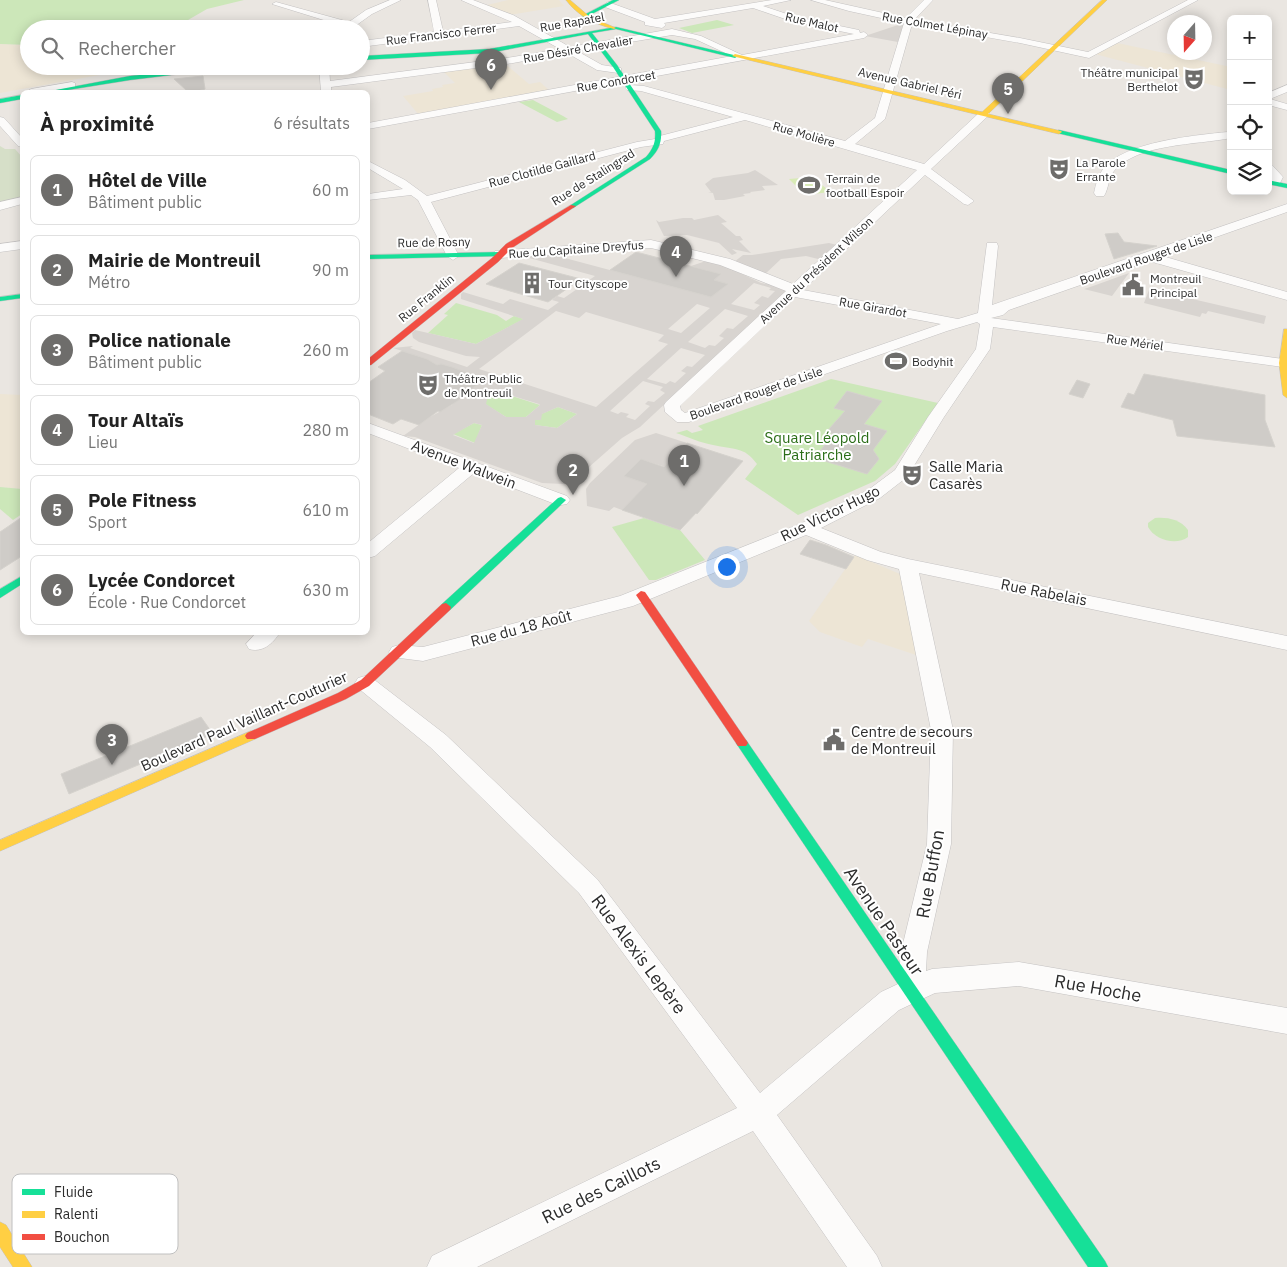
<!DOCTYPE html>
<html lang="fr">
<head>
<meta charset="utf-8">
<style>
  :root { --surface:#fff; --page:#f2f2f2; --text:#222; --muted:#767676; --line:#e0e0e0; --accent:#6e6d6b }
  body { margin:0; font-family:"IBM Plex Sans",sans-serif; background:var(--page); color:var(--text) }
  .controls { position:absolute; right:15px; top:15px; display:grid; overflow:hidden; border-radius:8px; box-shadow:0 2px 12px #0003 }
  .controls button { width:45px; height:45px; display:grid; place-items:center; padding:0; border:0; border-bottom:1px solid var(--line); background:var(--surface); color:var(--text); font:25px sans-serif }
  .compass { position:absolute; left:1167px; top:15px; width:45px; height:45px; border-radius:50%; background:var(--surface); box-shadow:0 2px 12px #0003; rotate:200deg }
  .you { position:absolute; left:726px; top:566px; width:18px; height:18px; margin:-12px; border:4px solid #fff; border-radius:50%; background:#1a73e8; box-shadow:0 0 0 8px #1a73e833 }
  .badge { display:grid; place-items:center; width:32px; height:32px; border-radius:50%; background:var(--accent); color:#fff; font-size:16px; font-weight:700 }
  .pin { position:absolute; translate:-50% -41px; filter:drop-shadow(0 1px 2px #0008) }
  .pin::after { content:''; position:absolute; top:26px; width:18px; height:15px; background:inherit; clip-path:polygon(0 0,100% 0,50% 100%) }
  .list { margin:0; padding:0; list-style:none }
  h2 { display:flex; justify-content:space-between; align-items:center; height:65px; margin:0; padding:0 20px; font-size:21px }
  h2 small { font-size:16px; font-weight:400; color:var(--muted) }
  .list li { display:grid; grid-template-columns:32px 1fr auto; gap:15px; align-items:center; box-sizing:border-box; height:70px; margin:0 10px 10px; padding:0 10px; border:1px solid var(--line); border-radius:8px }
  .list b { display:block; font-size:19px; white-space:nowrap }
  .list p { margin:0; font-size:16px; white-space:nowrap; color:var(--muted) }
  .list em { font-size:16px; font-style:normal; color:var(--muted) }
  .icon { flex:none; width:28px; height:28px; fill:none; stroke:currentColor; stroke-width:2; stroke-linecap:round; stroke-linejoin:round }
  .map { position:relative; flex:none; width:1287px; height:1267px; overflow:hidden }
  .search { position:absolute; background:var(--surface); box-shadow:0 2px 12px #0003; left:20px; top:20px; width:350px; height:55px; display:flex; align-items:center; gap:12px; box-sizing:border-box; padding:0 18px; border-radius:28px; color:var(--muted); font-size:19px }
  .panel { position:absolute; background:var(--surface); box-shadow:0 2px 12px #0003; left:20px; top:90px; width:350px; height:545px; border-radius:8px }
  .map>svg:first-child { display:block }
</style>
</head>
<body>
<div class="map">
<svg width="1287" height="1267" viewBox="0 0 1287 1267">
  <rect width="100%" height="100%" fill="#eae6e1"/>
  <!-- education -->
  <g fill="#ede5d5">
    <path d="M508 0H559L564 6 509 15 483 6Z"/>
    <path d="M1117 43 1231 67V90L1095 54Z"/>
    <path d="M0 44 29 45V66H135L138 68 0 93Z"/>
    <path d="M504 63 529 84 540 82 550 91 419 115 403 96 433 91 432 89 443 87 442 85 455 83 443 71Z"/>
    <path d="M0 394 22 395V489L0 487Z"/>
    <path d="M855 555 900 574 919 656 868 639 862 647 820 632 809 621Z"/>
  </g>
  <!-- green -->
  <g fill="#cce7b9">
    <path d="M0 0H244L207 9 188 20 194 21 190 29H29V45L0 44Z"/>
    <path d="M717 20 734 25 692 33 679 28Z"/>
    <path d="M533 100 563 116 568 119 557 122 519 102Z"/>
    <path d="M456 303 497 315 506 321 514 316 524 319 476 344 428 333 448 315 444 314Z"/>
    <path d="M831 379 938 403 895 464 875 481 798 515 745 479 757 464C744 446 734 450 713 445 701 443 688 437 676 433L687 430 692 433 703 430 698 426Z"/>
    <path d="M499 392 540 405 526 417H506L485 404 488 396H498Z"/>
    <path d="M558 407 577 414 557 428 535 425V420L541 414Z"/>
    <path d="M474 423 482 425 475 443 453 434Z"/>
    <path d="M0 487 22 489V514L13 520 0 509Z"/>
    <path d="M644 518 680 530 705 560 656 580H649L612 527Z"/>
    <path d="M1155 518C1167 517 1180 519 1188 530V537C1176 546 1155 540 1148 527V523Z"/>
  </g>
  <!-- cemetery -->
  <path fill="#d6dfc8" d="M0 146 5 149H15L22 157V198L0 203Z"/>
  <!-- pitch -->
  <path fill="#d8eab6" d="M813 177 830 192 805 195 789 179Z"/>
  <!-- plaza -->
  <g fill="#d8d4d0" fill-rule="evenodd">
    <path d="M901 24 904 25 898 42 865 36Z"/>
    <path d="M755 170 778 185 762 186 765 190 750 192 751 193 743 194 745 196 724 200H715L713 193 708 192H711L705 184 713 178 748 173Z"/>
    <path d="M718 215 727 222 721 223 736 236H740L743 240 739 241 751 253 732 249 737 253 732 255 719 243 687 235 664 236 656 220 659 222 683 218H692L694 220Z"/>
    <path d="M829 243 837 245 822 260 806 256 781 259 763 276 734 262 743 255H752Z"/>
    <path d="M546 253 711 297 727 284 714 280 721 274 691 266 706 261 723 265 761 283 774 285 785 290V292L640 427 622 438 572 482 564 484 542 483 415 437 403 436 430 417 452 405 455 400H459L482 379 452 367 441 364 437 365 427 359 393 348 413 346 410 348 467 367 480 357 466 356 419 342 413 338 412 333 415 330 476 344 523 319 461 299V294L463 292 503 304 510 299 548 310 559 302 552 300 557 296 564 298 580 287 573 285 578 282 585 283 595 276 522 256ZM754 283 771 288 769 290 775 291 768 298 762 296 754 303 760 305 754 310 731 304ZM697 304 710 308 681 333 668 329ZM725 309 748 316 733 329 727 328 719 336 724 338 715 346 709 345 705 348 688 342ZM556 311 579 318 586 312 664 335 658 341 668 344 596 407 479 369ZM681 348 705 355 692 367 687 366 681 371 686 373 675 383 670 381 666 384 647 379ZM643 381 663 387 660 390 665 393 654 402 648 401 645 404 650 406 635 420 626 417 629 414 621 412 618 414 610 411ZM500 392 539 404 540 405 526 417H506L486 404 488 396H498ZM558 407 577 414 557 428 535 425V420H541L542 414ZM474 423 482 425 474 443 453 435Z"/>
    <path d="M1129 273 1112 296 1084 289 1093 286Z"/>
    <path d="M1149 290 1162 292 1266 316 1264 324 1208 311 1206 314 1202 313 1200 317 1144 303Z"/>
    <path d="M656 433 687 443 666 467 641 459 625 476 649 485 622 510 614 507 609 511 587 506 586 489 590 483 635 440Z"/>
  </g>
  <!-- building -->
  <g fill="#cfccc8" stroke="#d5d2cd">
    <path d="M203 76 205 89 197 91 186 90 174 79Z"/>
    <path d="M1118 233 1124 242 1157 246 1114 259 1105 234Z"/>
    <path d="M636 252 721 274 714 280 728 284 711 297 610 270Z"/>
    <path d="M519 263 581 279 548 302 486 284Z"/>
    <path d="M402 351 427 359 437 365 441 364 452 367 483 379 459 400 440 412 438 411 419 425 401 419 393 424 368 414V383L385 371 378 367Z"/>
    <path d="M1144 374 1265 395V420L1275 447 1177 436 1173 420 1121 407 1128 393 1134 395Z"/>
    <path d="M1077 380 1090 384 1083 398 1069 394Z"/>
    <path d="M847 391 882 401 864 424 887 431 873 450 879 459 867 474 815 458 832 435 829 429 845 411 834 408Z"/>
    <path d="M687 443 743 461 697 514 696 513 680 530 622 510 647 484 624 476 641 459 664 467Z"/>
    <path d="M22 517V556L0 570V532Z"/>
    <path d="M810 540 826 545 854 557 846 569 800 554Z"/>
    <path d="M201 717 213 734 176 750 174 748 162 755 69 794 61 774Z"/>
  </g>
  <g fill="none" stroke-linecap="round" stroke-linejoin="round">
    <!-- street casing -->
    <g stroke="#c4c2c2" stroke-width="1">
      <g id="street">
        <path d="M390 0H401L372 14 351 29H341L343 26 272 4 276 2 349 22 366 10Z"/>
        <path d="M428 0H436L443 31 512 22 461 0H473L513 15 570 47 672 29 701 36 742 55 854 34 791 21 753 8 664 23 666 25 662 28 645 25V22L605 7 604 5 608 2 655 19 772 0H791L763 6 796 17 859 30 860 33 864 32 868 35 864 38 368 129V123L732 56 695 39 672 35 577 51 602 65 621 68V72L618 73 597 70 567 53 513 63 331 87V92H321L319 66H329L330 81 513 57 560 49 519 26 361 47V41L434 32Z"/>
        <path d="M811 0H825L906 18 924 0H933L914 20 1020 38 1088 52 1188 0H1198L1089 58 1020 43 912 24 885 119 855 144 924 164 980 112H988L989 114 988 116 931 169 974 201 968 205 964 204 925 175 803 290 958 319 978 313 987 243H997L998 246 992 305 1287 204V212L1162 256 1287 292V300L1149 261 1009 310 1003 315 991 318 1283 359H1287V367H1283L993 327 990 349 944 417 907 477 880 498 821 528 881 552 908 559 1287 636V650L919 573 953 730 951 844 927 952 926 971 932 969 1019 962 1287 1008V1034L1019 986 935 993 899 1010 777 1115 877 1256 882 1267H847L753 1131 477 1267H427L432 1256 737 1108 579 893 430 747 358 688 355 683 358 678 365 676 372 678 446 735 597 879 760 1093 881 992 898 984 901 952 927 844 931 730 899 569 867 560 806 535 633 606 423 661 392 657 389 652 392 647 399 645 423 647 620 596 800 524 868 490 895 470 928 417 976 349 980 324 977 322 947 331 689 422H677L665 412 664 405 666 402 786 291 720 265 651 248 500 258 495 257 494 254 495 251 651 240 730 259 793 284 917 170 745 120 664 141 663 144 641 147 431 202 459 256 453 260 447 256 418 200 411 195 368 200V194L403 189 368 168V161L405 180 427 196 637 142 655 139 656 137 733 117 641 91 627 90 625 88 630 85 644 86 845 141 875 118 904 23 849 11ZM795 297 941 324 685 413 681 410 680 406Z"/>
        <path d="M72 82 75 83V87L45 92H26L31 89Z"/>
        <path d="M1287 85V92L1270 99 1287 104V110L1268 105V93Z"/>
        <path d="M0 117 4 118 22 138V147L18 146 0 126Z"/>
        <path d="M1228 132H1231V138C1197 145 1138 143 1114 171 1108 178 1109 188 1104 196H1096L1094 193C1096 184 1098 175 1104 168 1124 142 1196 135 1228 132Z"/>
        <path d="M1268 164 1272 165 1283 177 1279 185H1271L1269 183 1271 177 1268 174Z"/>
        <path d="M22 197V204L0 210V202Z"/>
        <path d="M22 241V249L0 252V244Z"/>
        <path d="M368 423 567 496 570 500 567 504 561 505 555 504 474 473 375 556 368 558V543L459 468 368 433Z"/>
        <path d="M257 632H280C273 644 262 653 249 649L246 644Z"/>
      </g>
    </g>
    <!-- fast casing -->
    <g stroke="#c4c2c2" stroke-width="1">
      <g id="fast">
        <path d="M613 0H619L586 17 582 16Z"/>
        <path d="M616 27 738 56 735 58 616 29 592 33 617 65 661 131C662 143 658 151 650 159L573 208 571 207V205L646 157C653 149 656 142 655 131L613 67 588 34 489 53 361 60V56L489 49Z"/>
        <path d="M226 66H246L130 80 55 92H45L130 76Z"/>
        <path d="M22 95V99L0 103V99Z"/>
        <path d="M1059 130 1231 170V174L1057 133 1056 132Z"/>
        <path d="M1268 180 1287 184V188L1268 184Z"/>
        <path d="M500 252H503V256L368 259V255Z"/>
        <path d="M22 294V298L0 301V297Z"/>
        <path d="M561 497 566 500 564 502 450 610H442L441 607 442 604 558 498Z"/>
        <path d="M22 576V584L0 598V589Z"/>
        <path d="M742 738 746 740 1105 1261 1108 1267H1088L738 746 736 743 738 740Z"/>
      </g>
    </g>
    <!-- slow casing -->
    <g stroke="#c4c2c2" stroke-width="1">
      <g id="slow">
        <path d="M566 0H570L590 17 616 28 614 29C594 24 578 16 566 0Z"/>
        <path d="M1102 0H1107L988 114 1061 131 1062 132 1059 134 732 56 735 54 982 112Z"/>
        <path d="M1284 329H1287V398L1283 395 1279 363Z"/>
        <path d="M251 731 255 733 257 736 255 739 0 851V840Z"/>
        <path d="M0 1222 6 1225 32 1267H13L0 1247Z"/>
      </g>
    </g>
    <!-- jam casing -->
    <g stroke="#c4c2c2" stroke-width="1">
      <g id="jam">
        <path d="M571 205 576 206 512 248 498 262 371 365H368V359L492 258 506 244Z"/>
        <path d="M641 591 645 592 746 740 748 743 746 746H738L636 595Z"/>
        <path d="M446 603 451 607 450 610 369 686 346 699 255 739H247L245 736 247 733 338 693 361 680 442 604Z"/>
      </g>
    </g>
    <!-- street -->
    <use href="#street" fill="#fcfbfa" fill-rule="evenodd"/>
    <!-- fast -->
    <use href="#fast" fill="#16e098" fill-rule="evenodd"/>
    <!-- slow -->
    <use href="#slow" fill="#ffcf43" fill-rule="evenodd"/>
    <!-- jam -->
    <use href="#jam" fill="#f24e42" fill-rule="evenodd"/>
  </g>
  <!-- icons -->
  <defs>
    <g id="theatre-bare" transform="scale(1.725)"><path d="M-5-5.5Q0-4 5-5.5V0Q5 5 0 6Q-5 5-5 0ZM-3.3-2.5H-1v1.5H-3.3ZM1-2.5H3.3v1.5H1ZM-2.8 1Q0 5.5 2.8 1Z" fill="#6e6d6b" stroke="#fff" stroke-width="2.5" paint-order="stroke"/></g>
    <g id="stadium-bare" transform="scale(1.725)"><path d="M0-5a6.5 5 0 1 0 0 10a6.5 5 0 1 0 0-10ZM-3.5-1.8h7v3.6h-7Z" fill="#6e6d6b" stroke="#fff" stroke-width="2.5" paint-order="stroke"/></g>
    <g id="building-bare" transform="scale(1.725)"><path d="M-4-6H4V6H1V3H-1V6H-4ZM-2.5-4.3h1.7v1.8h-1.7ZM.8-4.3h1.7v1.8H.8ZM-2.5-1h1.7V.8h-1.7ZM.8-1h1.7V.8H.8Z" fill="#6e6d6b" stroke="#fff" stroke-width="2.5" paint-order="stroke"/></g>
    <g id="civic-bare" transform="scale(1.725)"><path d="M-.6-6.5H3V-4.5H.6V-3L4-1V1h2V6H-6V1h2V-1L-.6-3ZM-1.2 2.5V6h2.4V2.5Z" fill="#6e6d6b" stroke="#fff" stroke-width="2.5" paint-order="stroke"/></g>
  </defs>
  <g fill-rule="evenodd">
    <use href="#theatre-bare" x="1194" y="79"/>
    <use href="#theatre-bare" x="1059" y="169"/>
    <use href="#stadium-bare" x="809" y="185"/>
    <use href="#building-bare" x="532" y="283"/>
    <use href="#civic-bare" x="1133" y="285"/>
    <use href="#stadium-bare" x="896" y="361"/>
    <use href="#theatre-bare" x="428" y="385"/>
    <use href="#theatre-bare" x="912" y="475"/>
    <use href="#civic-bare" x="834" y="740"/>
  </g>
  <g text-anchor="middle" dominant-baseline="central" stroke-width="4" stroke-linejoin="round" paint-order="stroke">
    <!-- far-street labels -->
    <g font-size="12" fill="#2c2c2c" stroke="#fff">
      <text transform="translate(572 22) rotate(-10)">Rue Rapatel</text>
      <text transform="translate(812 22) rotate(13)">Rue Malot</text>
      <text transform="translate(935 25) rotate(10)">Rue Colmet Lépinay</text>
      <text transform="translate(441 34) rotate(-7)">Rue Francisco Ferrer</text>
      <text transform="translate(578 49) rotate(-10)">Rue Désiré Chevalier</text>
      <text transform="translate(616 81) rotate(-10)">Rue Condorcet</text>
      <text transform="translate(910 83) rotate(13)">Avenue Gabriel Péri</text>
      <text transform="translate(804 134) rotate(16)">Rue Molière</text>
      <text transform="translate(542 169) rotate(-15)">Rue Clotilde Gaillard</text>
      <text transform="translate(593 177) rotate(-32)">Rue de Stalingrad</text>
      <text transform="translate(434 242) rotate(-1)">Rue de Rosny</text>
      <text transform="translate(576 249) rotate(-4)">Rue du Capitaine Dreyfus</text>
      <text transform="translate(1146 258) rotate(-19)">Boulevard Rouget de Lisle</text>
      <text transform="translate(816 270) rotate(-43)">Avenue du Président Wilson</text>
      <text transform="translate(426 298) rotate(-39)">Rue Franklin</text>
      <text transform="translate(873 307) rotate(10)">Rue Girardot</text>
      <text transform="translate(1135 342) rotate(8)">Rue Mériel</text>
      <text transform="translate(756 393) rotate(-19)">Boulevard Rouget de Lisle</text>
    </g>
    <!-- far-poi labels -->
    <g font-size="12" fill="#2c2c2c" stroke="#fff" text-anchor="start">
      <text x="1178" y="72" text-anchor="end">Théâtre municipal<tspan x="1178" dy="14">Berthelot</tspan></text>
      <text x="1076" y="162">La Parole<tspan x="1076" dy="14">Errante</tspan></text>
      <text x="826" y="178">Terrain de<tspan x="826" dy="14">football Espoir</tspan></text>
      <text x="1150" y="278">Montreuil<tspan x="1150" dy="14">Principal</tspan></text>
      <text x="548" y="283">Tour Cityscope</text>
      <text x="912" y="361">Bodyhit</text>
      <text x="444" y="378">Théâtre Public<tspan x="444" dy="14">de Montreuil</tspan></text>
    </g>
    <!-- park labels -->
    <g font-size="15" fill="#2a6d17" stroke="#fff">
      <text x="817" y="437">Square Léopold<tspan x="817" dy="17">Patriarche</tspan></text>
    </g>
    <!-- street labels -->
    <g font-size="15" fill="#2c2c2c" stroke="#fff">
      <text transform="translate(464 464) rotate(21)">Avenue Walwein</text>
      <text transform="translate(830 513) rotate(-26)">Rue Victor Hugo</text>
      <text transform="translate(1044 592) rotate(11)">Rue Rabelais</text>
      <text transform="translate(521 628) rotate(-15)">Rue du 18 Août</text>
      <text transform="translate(244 721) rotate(-24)">Boulevard Paul Vaillant-Couturier</text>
    </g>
    <!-- poi labels -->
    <g font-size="15" fill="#2c2c2c" stroke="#fff" text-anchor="start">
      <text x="929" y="466">Salle Maria<tspan x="929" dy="17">Casarès</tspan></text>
      <text x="851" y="731">Centre de secours<tspan x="851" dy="17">de Montreuil</tspan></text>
    </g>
    <!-- near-street labels -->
    <g font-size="18" fill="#2c2c2c" stroke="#fff">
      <text transform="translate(930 874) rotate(-80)">Rue Buffon</text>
      <text transform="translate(884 921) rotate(56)">Avenue Pasteur</text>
      <text transform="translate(639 954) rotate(53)">Rue Alexis Lepère</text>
      <text transform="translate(1098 988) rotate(10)">Rue Hoche</text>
      <text transform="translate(601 1190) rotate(-26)">Rue des Caillots</text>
    </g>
  </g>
  <!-- legend -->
  <rect x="12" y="1174" width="166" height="80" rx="8" fill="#fff" stroke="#c0c0c0" stroke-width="1"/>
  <rect x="22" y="1189" width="23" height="6" fill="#16e098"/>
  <rect x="22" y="1211" width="23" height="7" fill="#ffcf43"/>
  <rect x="22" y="1234" width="23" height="6" fill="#f24e42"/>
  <g font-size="14" fill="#2c2c2c">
    <text x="54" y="1197">Fluide</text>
    <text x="54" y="1219">Ralenti</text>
    <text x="54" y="1242">Bouchon</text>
  </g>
</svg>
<div class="controls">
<button>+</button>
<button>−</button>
<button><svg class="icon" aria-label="locate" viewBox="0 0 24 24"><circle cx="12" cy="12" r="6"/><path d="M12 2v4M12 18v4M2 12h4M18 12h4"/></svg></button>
<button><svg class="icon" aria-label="layers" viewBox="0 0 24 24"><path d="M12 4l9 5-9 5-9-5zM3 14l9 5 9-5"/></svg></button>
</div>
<svg class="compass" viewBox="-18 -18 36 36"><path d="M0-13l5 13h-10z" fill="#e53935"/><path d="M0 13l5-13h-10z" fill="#767676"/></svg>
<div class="you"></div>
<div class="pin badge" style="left:684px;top:486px">1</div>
<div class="pin badge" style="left:573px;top:495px">2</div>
<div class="pin badge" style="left:112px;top:765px">3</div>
<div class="pin badge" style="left:676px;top:277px">4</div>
<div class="pin badge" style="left:1008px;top:114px">5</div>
<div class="pin badge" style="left:491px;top:90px">6</div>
<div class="search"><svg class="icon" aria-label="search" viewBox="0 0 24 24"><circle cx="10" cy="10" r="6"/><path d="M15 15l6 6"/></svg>Rechercher</div>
<section class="panel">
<h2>À proximité<small>6 résultats</small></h2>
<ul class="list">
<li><span class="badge">1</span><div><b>Hôtel de Ville</b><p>Bâtiment public</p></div><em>60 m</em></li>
<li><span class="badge">2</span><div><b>Mairie de Montreuil</b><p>Métro</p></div><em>90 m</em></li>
<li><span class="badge">3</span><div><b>Police nationale</b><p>Bâtiment public</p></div><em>260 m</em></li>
<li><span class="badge">4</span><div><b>Tour Altaïs</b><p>Lieu</p></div><em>280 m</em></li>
<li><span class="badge">5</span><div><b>Pole Fitness</b><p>Sport</p></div><em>610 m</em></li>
<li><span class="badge">6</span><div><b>Lycée Condorcet</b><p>École · Rue Condorcet</p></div><em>630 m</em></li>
</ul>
</section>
</div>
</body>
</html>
